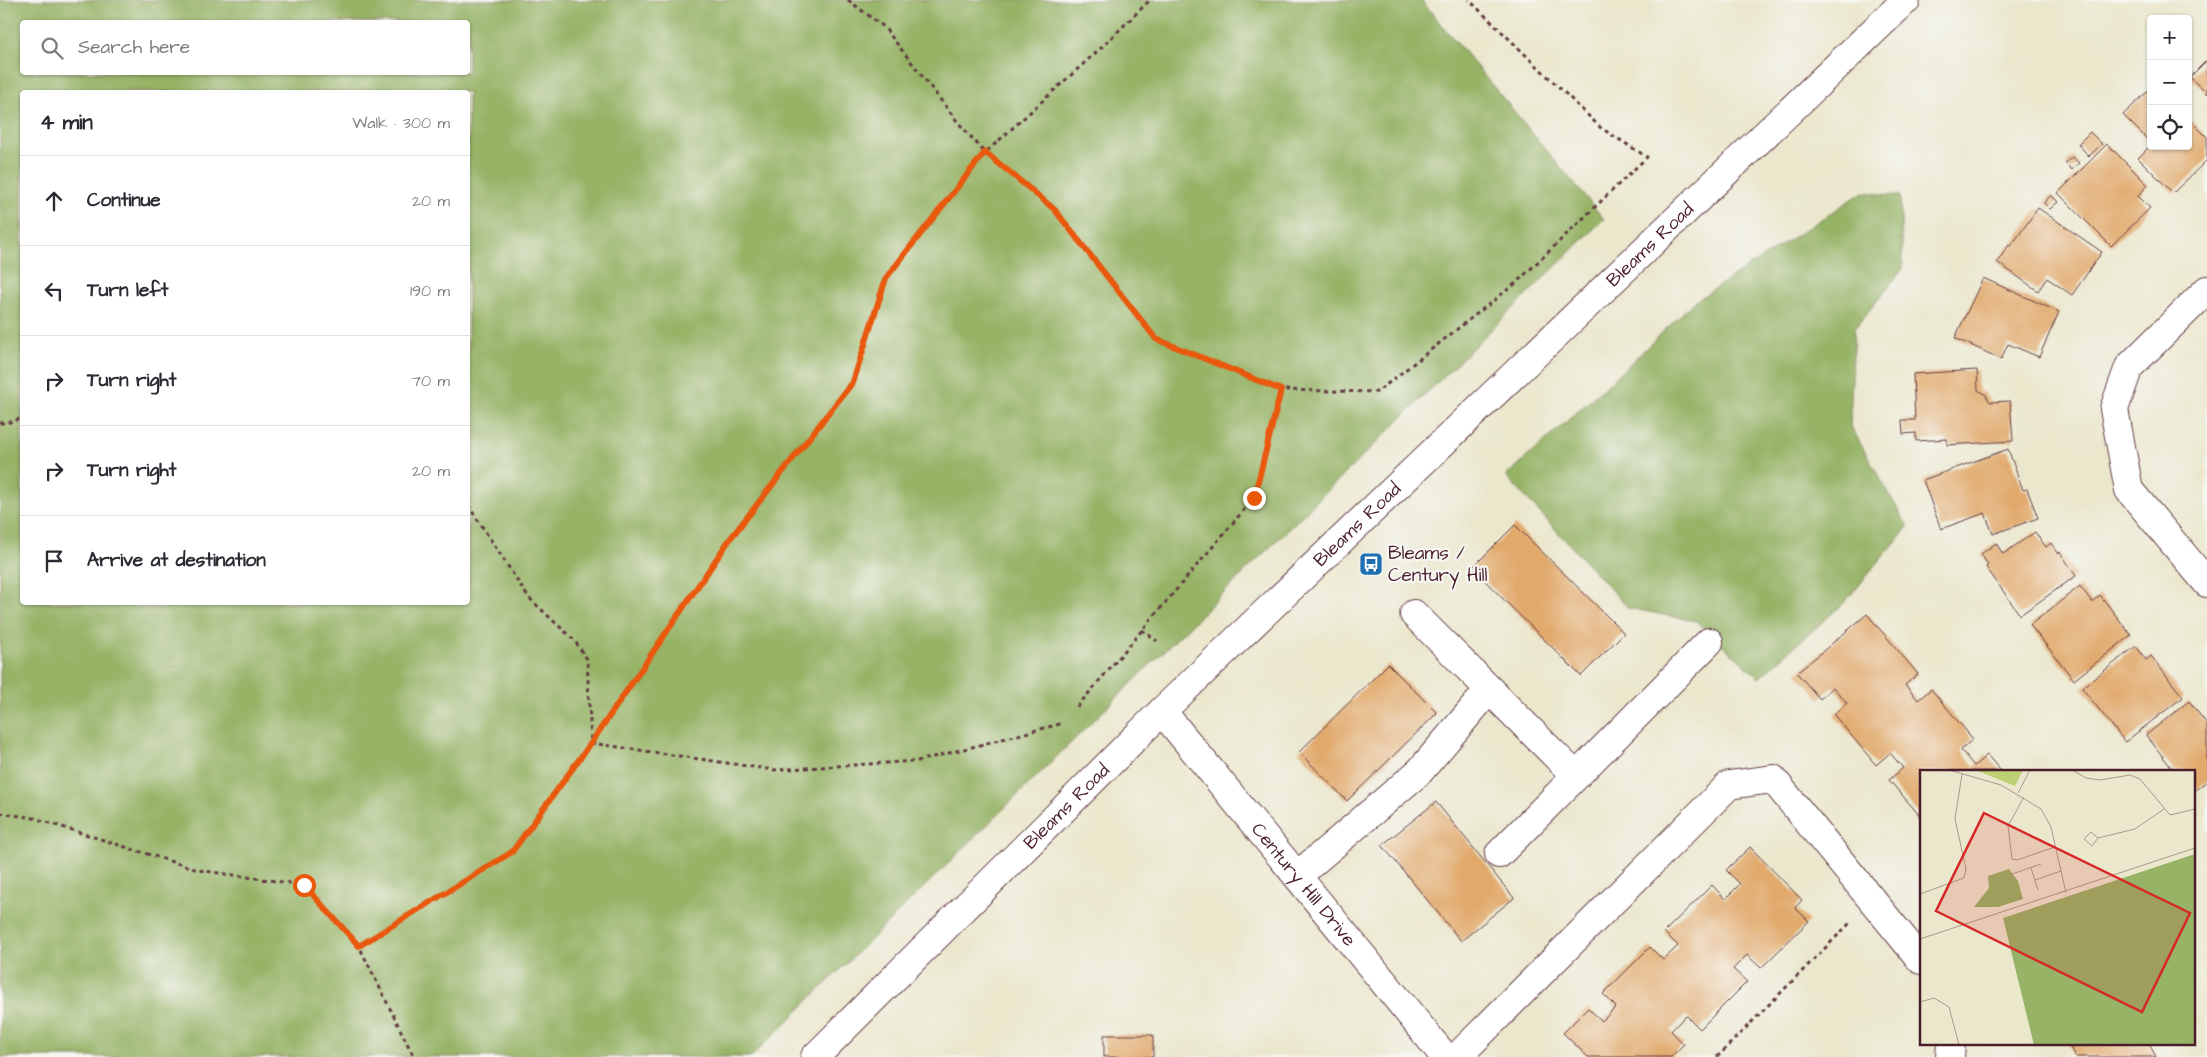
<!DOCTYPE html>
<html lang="en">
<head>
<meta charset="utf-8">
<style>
  :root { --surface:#fff; --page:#f7f7f7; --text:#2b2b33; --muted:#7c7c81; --line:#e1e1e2 }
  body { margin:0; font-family:"Architects Daughter",sans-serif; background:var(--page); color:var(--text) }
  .controls { position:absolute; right:15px; top:15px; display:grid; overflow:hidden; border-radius:5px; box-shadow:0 1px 4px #0004 }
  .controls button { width:45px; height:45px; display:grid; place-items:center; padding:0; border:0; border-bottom:1px solid var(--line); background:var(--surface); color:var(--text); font:25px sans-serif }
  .stop { position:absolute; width:15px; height:15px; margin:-11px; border:4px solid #ea580c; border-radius:50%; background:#fff }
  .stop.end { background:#ea580c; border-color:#fff; box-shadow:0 1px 5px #0008 }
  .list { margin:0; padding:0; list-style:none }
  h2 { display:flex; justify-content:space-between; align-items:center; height:65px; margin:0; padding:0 20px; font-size:21px }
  h2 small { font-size:16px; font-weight:400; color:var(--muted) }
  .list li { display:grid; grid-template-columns:32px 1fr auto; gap:15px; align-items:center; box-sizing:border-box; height:90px; padding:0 20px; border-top:1px solid var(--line) }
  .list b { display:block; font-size:19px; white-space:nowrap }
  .list em { font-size:16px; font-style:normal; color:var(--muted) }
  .icon { flex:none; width:28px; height:28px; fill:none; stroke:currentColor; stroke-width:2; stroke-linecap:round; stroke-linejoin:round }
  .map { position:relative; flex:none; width:2207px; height:1057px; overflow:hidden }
  .search { position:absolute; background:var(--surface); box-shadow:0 1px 4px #0004; left:20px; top:20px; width:450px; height:55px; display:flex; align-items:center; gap:12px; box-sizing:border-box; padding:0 18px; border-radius:5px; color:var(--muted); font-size:19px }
  .panel { position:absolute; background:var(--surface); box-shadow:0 1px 4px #0004; left:20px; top:90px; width:450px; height:515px; border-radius:5px }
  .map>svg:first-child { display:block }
</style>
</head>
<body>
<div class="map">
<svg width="2207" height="1057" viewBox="0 0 2207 1057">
  <rect width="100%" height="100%" fill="#f6f6f2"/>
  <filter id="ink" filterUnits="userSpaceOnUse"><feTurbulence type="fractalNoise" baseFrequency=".02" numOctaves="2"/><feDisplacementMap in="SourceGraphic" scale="10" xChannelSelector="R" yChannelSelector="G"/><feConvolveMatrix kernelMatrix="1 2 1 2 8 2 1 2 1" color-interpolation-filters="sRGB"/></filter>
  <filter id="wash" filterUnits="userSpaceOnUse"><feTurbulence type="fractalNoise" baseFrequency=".0096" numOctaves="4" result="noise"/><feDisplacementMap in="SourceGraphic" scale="20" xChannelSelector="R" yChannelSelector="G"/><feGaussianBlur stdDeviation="1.12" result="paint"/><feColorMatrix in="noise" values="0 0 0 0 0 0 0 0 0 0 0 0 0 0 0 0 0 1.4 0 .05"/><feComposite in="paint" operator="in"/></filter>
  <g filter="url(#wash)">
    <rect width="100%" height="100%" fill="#ebe7cd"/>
    <!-- forest -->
    <g fill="#96b366" stroke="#706948" fill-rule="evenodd">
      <path d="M0 0H1421L1604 219 751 1057H0ZM22 22H468V72H22ZM22 92H468V602H22Z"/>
      <path d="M1863 192 1900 196 1903 269 1854 329 1850 425 1908 527 1845 602 1759 678 1696 621 1628 608 1506 476 1617 376 1694 302Z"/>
    </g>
    <g id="blocks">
      <!-- building -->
      <g fill="#e1a96b">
        <path d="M2207 60V94L2190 77Z"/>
        <path d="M2151 88V143L2123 115Z"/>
        <path d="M2188 118 2207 137V160L2173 193 2138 158 2150 146H2188Z"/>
        <path d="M2090 132 2102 144 2089 156 2078 144Z"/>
        <path d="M2107 144 2148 185 2138 196 2150 208 2111 246 2058 193Z"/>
        <path d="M2072 157 2079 163 2072 170 2065 163Z"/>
        <path d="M2051 195 2058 202 2050 209 2044 203Z"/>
        <path d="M2038 208 2102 252 2072 295 2047 278 2038 291 1997 262 2009 245 2011 246Z"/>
        <path d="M1983 278 2059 312 2039 357 2008 344 2001 359 1955 338Z"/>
        <path d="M1977 370 1978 390 1985 394 1990 402 2010 401 2013 441 1947 445V439L1916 441V433L1903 434 1902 420H1915L1913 374Z"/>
        <path d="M2008 449 2023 490 2027 489 2038 518 1993 534 1985 513 1941 529 1923 480Z"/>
        <path d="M1515 525 1624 633 1581 676 1472 568Z"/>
        <path d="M2035 532 2046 547 2051 543 2059 554 2060 552 2076 576 2020 615 1986 567 1988 565 1981 554 1996 543 2003 554Z"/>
        <path d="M2080 586 2092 602 2100 595 2131 635 2074 680 2030 625Z"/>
        <path d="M1867 614 1918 674 1905 685 1918 700 1931 689 1973 739 1961 750 1974 766 1987 755 2001 771H1921V817L1889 780 1903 768 1890 753 1876 765 1834 715 1847 703 1833 687 1820 699 1797 673Z"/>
        <path d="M2136 646 2146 660 2151 656 2183 697 2125 742 2082 688Z"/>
        <path d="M1388 664 1437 713 1347 801 1299 752Z"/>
        <path d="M2189 701 2207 724V781L2193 792V771H2174L2146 735Z"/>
        <path d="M1436 802 1514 898 1461 941 1382 845Z"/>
        <path d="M1750 847 1802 900 1795 908 1809 921 1761 968 1747 955 1733 969 1747 982 1700 1029 1686 1015 1671 1031 1684 1044 1671 1057H1588L1563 1033 1588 1008 1602 1021 1616 1007 1603 994 1650 947 1663 960 1678 946 1664 932 1712 885 1725 899 1740 884 1726 870Z"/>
        <rect x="1104" y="1035" width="49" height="22"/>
        <path d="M2068 1043H2149L2156 1057H2075Z"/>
      </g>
    </g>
  </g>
  <g filter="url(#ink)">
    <use href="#blocks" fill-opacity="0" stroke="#623d43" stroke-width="1"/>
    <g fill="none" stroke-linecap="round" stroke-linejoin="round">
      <!-- minor casing -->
      <g stroke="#623d43" stroke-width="30">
        <g id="minor">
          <path d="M2207 290 2129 367 2114 409 2129 490 2207 583"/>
          <path d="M1414 614 1576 776"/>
          <path id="s1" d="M1162 711 1445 1057"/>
          <path d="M1499 854 1709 642"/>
          <path d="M1297 876 1420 771 1489 690"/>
          <path d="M1457 1057 1729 785 1773 779 1921 960"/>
          <path d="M1950 1057 1951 1043"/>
        </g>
      </g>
      <!-- major casing -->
      <g stroke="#623d43" stroke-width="30">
        <g id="major">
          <path id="s2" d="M815 1057 1162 711 1906 0"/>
        </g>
      </g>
      <!-- path -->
      <g stroke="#623d43" stroke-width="3" stroke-dasharray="4 4" stroke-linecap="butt">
        <path d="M848 0 884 27 957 121 985 153 1055 209 1156 339 1281 390 1377 392 1516 283 1647 157 1601 128 1469 0"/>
        <path d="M0 423H7L22 418"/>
        <path d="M468 505 528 597 575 641 587 659 591 743"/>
        <path d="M1142 630 1157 641"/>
        <path d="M1077 707 1254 498 1281 390"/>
        <path d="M591 743 774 770 918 761 1060 724"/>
        <path d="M0 813 34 818 198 870 304 885 359 946 414 1057"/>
        <path d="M359 946 512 852 591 743 730 539 853 382 886 278 985 153 1102 47 1150 0"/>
        <path d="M1717 1057 1850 923"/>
      </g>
      <!-- minor -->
      <use href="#minor" stroke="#fff" stroke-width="28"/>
      <!-- major -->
      <use href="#major" stroke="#fff" stroke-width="28"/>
    </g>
  </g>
  <g fill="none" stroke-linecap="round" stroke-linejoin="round" filter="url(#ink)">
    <!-- route -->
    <path stroke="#ea580c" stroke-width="6" d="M304 885 359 946 512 852 591 743 730 539 853 382 886 278 985 152 1054 209 1156 339 1281 390 1254 498"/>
  </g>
  <!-- icons -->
  <defs>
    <g id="bus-square" transform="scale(1.25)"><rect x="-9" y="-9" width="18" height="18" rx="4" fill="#1f6fb2" stroke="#f6f6f2"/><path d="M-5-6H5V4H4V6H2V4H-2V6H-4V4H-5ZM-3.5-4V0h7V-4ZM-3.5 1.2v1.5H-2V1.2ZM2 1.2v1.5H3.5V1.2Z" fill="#fff"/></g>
  </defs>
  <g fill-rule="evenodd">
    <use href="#bus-square" x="1371" y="564"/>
  </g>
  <g text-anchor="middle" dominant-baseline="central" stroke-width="4.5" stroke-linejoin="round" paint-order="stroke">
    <!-- street labels -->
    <g font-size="19" fill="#4a1f2b" stroke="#f6f6f2">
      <text stroke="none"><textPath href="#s2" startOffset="1165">Bleams Road</textPath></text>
      <text stroke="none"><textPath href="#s2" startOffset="760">Bleams Road</textPath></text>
      <text stroke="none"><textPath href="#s2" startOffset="355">Bleams Road</textPath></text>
      <text stroke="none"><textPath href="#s1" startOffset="224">Century Hill Drive</textPath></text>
    </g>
    <!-- poi labels -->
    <g font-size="19" fill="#4a1f2b" stroke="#f6f6f2" text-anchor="start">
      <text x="1388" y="553">Bleams /<tspan x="1388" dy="22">Century Hill</tspan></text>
    </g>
  </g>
  <!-- overview -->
  <g transform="translate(1920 770)">
    <rect width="275" height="275" fill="#ebe7cd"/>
    <path d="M103 0 95 16 58 1V0Z" fill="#bdd174"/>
    <path d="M275 84V275H114L83 148ZM89 99 98 111 103 129 78 137H54L69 118 68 106Z" fill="#96b366"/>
    <path fill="none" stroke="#ab978c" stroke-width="1" d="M29 0 81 15 121 39 131 57 146 123M152 0 166 8 180 10 210 5 220 9 250 45 275 39M98 23 110 0M104 27 88 56 92 89 97 90 135 77M178 68 171 62 164 69 172 76 178 68 215 59 244 39M111 98 118 120M92 104 121 94M115 110 141 101M0 124 44 108 46 99 35 49 42 4M0 169 275 78M0 232 14 228 29 237 39 275"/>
    <path fill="#d62828" fill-opacity="0.15" stroke="#d62828" stroke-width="2.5" d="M64 43 270 143 222 242 16 141Z"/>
    <rect width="275" height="275" fill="none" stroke="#4a1f2b" stroke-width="2.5"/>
  </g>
</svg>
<div class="controls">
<button>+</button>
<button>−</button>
<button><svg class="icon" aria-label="locate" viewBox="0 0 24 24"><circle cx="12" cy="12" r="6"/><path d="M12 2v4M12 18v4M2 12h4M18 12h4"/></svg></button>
</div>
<div class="stop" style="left:304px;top:885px"></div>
<div class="stop end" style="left:1254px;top:498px"></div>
<div class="search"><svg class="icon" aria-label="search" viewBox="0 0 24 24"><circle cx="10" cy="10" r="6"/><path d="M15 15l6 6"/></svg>Search here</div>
<section class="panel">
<h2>4 min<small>Walk · 300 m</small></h2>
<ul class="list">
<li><svg class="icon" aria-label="ahead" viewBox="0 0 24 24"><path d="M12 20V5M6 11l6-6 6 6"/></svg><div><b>Continue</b></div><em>20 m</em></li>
<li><svg class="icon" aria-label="left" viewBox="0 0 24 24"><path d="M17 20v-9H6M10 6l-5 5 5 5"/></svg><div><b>Turn left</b></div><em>190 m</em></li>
<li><svg class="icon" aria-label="right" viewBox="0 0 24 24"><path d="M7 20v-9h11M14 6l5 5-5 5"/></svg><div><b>Turn right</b></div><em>70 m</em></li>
<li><svg class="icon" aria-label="right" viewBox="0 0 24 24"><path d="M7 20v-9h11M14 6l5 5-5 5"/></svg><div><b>Turn right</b></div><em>20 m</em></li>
<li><svg class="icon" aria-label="arrive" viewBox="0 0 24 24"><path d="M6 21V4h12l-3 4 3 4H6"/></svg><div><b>Arrive at destination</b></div></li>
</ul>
</section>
</div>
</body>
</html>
